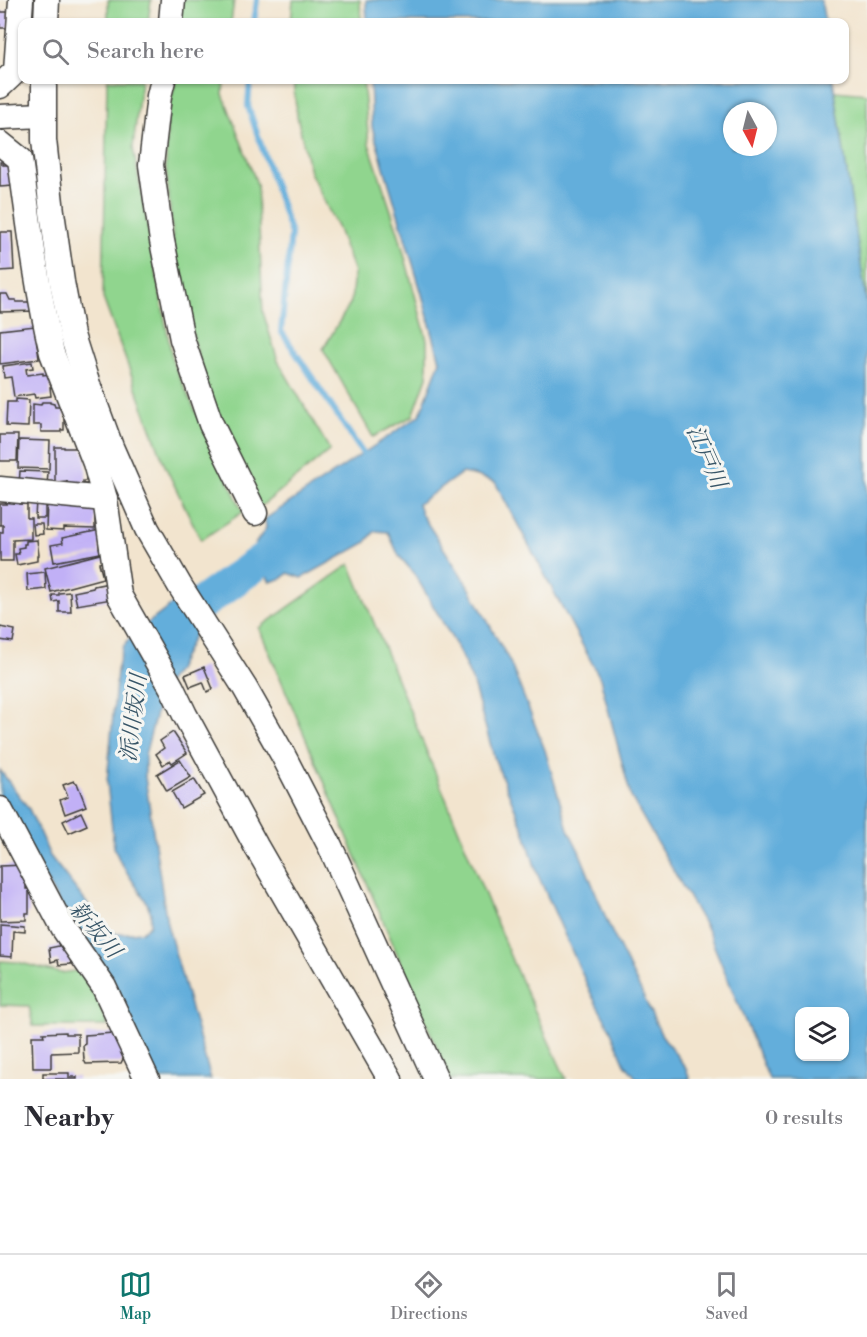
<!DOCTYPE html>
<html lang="en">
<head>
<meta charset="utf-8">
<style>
  :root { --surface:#fff; --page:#f7f7f7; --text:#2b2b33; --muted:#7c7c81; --line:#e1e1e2; --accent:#0f766e }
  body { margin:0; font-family:"Libre Bodoni","Noto Serif JP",serif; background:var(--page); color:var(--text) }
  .controls { position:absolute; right:18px; bottom:18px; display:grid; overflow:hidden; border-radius:12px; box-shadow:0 2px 4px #0004 }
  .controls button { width:54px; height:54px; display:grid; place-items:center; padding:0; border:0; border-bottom:2px solid var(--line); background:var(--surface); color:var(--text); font:30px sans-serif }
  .compass { position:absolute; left:723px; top:102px; width:54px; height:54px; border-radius:50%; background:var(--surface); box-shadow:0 2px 4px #0004; rotate:173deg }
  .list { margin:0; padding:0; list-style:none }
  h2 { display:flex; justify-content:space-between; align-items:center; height:78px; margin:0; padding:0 24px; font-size:26px }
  h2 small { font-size:20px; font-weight:400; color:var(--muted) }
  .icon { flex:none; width:33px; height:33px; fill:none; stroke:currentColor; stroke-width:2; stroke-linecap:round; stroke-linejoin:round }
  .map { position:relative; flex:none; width:867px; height:1079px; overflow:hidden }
  .search { position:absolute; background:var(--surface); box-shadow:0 2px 4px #0004; left:18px; right:18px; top:18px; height:66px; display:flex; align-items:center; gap:15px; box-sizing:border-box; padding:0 21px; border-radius:12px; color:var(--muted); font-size:22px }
  .sheet { height:174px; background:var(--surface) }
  nav { display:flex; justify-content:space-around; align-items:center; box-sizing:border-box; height:84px; border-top:2px solid var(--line); background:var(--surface); font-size:16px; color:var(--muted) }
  nav a { display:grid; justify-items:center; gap:3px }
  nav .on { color:var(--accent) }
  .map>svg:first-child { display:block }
</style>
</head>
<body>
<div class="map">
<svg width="867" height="1079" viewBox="0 0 867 1079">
  <rect width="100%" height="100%" fill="#f6f6f2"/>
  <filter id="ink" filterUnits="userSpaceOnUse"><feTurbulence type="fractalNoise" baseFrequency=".0167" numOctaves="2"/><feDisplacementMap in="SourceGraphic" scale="12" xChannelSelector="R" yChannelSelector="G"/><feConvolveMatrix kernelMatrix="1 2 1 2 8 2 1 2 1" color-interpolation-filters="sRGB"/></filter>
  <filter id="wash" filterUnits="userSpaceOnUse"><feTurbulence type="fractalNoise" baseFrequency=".008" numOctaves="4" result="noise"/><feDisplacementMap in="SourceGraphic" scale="24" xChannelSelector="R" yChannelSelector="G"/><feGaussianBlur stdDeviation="1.35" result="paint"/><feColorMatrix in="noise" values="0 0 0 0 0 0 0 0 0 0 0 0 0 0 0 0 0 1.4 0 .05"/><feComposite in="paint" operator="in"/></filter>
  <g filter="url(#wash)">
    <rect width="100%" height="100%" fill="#f2e4ce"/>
    <!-- green -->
    <g fill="#90d58e" stroke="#567855" stroke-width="1.5">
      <path d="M108 0H151L148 22H108Z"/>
      <path d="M180 0H234L231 22H180Z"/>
      <path d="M293 0H360L361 22H291Z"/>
      <path d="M107 80H141L133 148 173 363 243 512 201 540 165 466 103 298Z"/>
      <path d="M176 80H224L223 94 257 184 263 312 278 361 330 450 258 509 209 398 176 271 166 168 167 114Z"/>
      <path d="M293 80H363L369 144 399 235 427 340V377L413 416 373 437 323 349 351 302 354 272 338 229 310 172 297 116Z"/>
      <path d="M835 91 867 94V304L865 294Z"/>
      <path d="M350 564 513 963 566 1079H450L259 628Z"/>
      <path d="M0 961 17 962 61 973 82 970 100 1003 108 1026H33L29 1006 0 1005Z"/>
    </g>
    <!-- water -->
    <g fill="#63aedb" stroke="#40657c" stroke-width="1.5" fill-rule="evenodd">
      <path d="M366 0H821L825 22H367Z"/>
      <path d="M370 80H833L867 305V1079H769L707 929 631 797 600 678 495 482 477 476 462 473 418 504 422 515 470 589 510 662 545 750 568 829 579 851 610 928 640 989 661 1034 686 1068 690 1079H637L625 1064 609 1027 592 996 537 873 525 833 495 760 472 680 456 645 414 573 399 556 388 532 375 531 365 543 302 578 288 573 283 578 270 582 251 550 266 528 265 519 420 415 440 361 421 291 372 127ZM732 111H768V147H732ZM800 1012H844V1056H800Z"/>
      <path d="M177 601 197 629 176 672 163 687 145 755V777L167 924 211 1079H158L87 951 0 801V770L29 809 50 856 107 929 117 934 142 932 150 925 151 913 146 901 120 862 114 847 107 782 117 671 123 647 132 635Z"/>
    </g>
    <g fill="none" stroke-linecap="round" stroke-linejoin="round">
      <!-- stream -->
      <g stroke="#63aedb" stroke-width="6">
        <path d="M254 22 257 0"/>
        <path d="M250 80 248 106 291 234 281 331 366 458"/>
      </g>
      <!-- river -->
      <path stroke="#63aedb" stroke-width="34" d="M168 633 184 616 284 544 298 537"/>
    </g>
    <g id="blocks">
      <!-- building -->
      <g fill="#c1b0f6">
        <rect x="0" y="12" width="9" height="16"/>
        <path d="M0 162H3V165H13V186L0 187Z"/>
        <path d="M0 232H12L14 270 0 271Z"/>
        <path d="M0 294H7L10 300H16V302H36V311L0 312Z"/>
        <path d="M35 326 39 359 0 364V330Z"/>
        <path d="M32 362 33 368 26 369 27 375 43 373V375L50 374 52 387H50L51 396 35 398 34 394 14 397 11 377 4 378 3 366Z"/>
        <path d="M16 399 29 400 28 427 6 426 7 402H16Z"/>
        <path d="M42 402H50V403L54 404 55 407H60V409L64 410V430H61V432H41V425H33V404L41 405Z"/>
        <path d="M0 435H18L17 461H0Z"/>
        <path d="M19 440 50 441 49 469 18 468Z"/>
        <path d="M55 447H64V448H82L86 458V481H83V484H90V489L68 485 67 481 55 482Z"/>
        <path d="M20 471 48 472 47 486 19 485Z"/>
        <path d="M7 499 19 500V504H27V518H31V539L13 540V561H0V532H3V525H0V504H7Z"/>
        <path d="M36 500 45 501V518H35Z"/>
        <path d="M47 501 95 507V529L64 528V531L46 530Z"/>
        <path d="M33 524H42L43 534 34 535Z"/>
        <path d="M100 530 103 544 99 545 100 553 54 562 51 545 63 543 62 538Z"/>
        <path d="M37 540 39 555 37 556V561L17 565 15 554H19L18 548 24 547V544H26V541Z"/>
        <path d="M104 553 106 561 99 563 103 578 51 592 45 568Z"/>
        <path d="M45 572 46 589 28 591 27 574Z"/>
        <path d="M109 583 112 599 77 605 74 592 93 588 94 586Z"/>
        <path d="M70 592 71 612H59V601L53 602 52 595H59V593Z"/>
        <path d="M0 627 15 630 13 642 0 640Z"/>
        <path d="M204 667 213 689 207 692 203 682 190 687 185 675Z"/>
        <path d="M173 732 187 753 172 763 170 760 163 765 156 754 164 748 160 741Z"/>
        <path d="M180 760 191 777 167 791 157 774Z"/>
        <path d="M194 779 204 795 181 808 172 792Z"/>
        <path d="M74 781 75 783H77L86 806 65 814 60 800 68 797 63 785Z"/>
        <path d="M81 812 87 825 69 833 63 821Z"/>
        <path d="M26 865V889H29V913H26V920L0 921V866Z"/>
        <path d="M0 924 25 926V932L13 931 12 957 0 956Z"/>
        <path d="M56 937 68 945 71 964 59 965 58 960 51 962 49 948 59 946Z"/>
        <path d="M66 1032V1034H78V1052L51 1053V1068H33L32 1036H44L43 1033Z"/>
        <path d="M114 1033 123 1045V1059L121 1063 86 1064 84 1060 83 1045 85 1044V1035Z"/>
        <path d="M43 1073H69V1077H77V1079H43Z"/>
      </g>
    </g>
  </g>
  <g filter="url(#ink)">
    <use href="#blocks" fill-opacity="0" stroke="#3c3a37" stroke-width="1.5"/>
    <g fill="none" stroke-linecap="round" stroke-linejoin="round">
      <!-- minor casing -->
      <g stroke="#3c3a37" stroke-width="27">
        <g id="minor">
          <path d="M46 22 47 0"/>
          <path d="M171 22 173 0"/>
          <path d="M44 80V140L52 212 62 282 72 335 86 379 111 447 147 529 180 586 245 688 283 755 330 846 436 1079"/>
          <path d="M163 80 159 96 151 165 162 241 182 339 211 424 255 513"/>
          <path d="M0 86 16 71 21 0"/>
          <path d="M0 117 43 115"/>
          <path d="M0 143 20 159C29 224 37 289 52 353L95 463 105 499 119 595 172 688 185 715 256 846 390 1079"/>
          <path d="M0 489 105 499"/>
          <path d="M0 809 63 928 104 987 147 1079"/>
        </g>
      </g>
      <!-- minor -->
      <use href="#minor" stroke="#fff" stroke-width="24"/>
    </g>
  </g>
  <g text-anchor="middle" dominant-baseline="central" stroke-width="6" stroke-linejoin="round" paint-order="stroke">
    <!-- water labels -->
    <g font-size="22" font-style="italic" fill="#385668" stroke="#f6f6f2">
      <text transform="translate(706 457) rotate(66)">江戸川</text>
      <text transform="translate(134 718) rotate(-83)">派川坂川</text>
      <text transform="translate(95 930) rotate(50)">新坂川</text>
    </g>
  </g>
</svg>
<div class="controls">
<button><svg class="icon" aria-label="layers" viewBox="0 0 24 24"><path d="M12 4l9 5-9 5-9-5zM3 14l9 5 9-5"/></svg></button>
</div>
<svg class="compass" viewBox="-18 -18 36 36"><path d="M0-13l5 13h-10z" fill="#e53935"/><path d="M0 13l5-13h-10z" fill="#7c7c81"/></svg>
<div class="search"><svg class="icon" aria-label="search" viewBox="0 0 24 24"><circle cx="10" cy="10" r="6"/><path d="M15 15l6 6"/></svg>Search here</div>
</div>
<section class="sheet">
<h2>Nearby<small>0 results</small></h2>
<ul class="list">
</ul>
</section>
<nav>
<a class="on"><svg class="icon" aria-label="map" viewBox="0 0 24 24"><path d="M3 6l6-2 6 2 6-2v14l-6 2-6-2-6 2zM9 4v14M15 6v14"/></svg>Map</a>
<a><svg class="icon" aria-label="directions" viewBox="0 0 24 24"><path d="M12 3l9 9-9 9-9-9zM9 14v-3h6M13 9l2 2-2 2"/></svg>Directions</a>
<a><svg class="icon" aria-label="saved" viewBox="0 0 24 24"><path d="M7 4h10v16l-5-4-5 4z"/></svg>Saved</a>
</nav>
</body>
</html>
